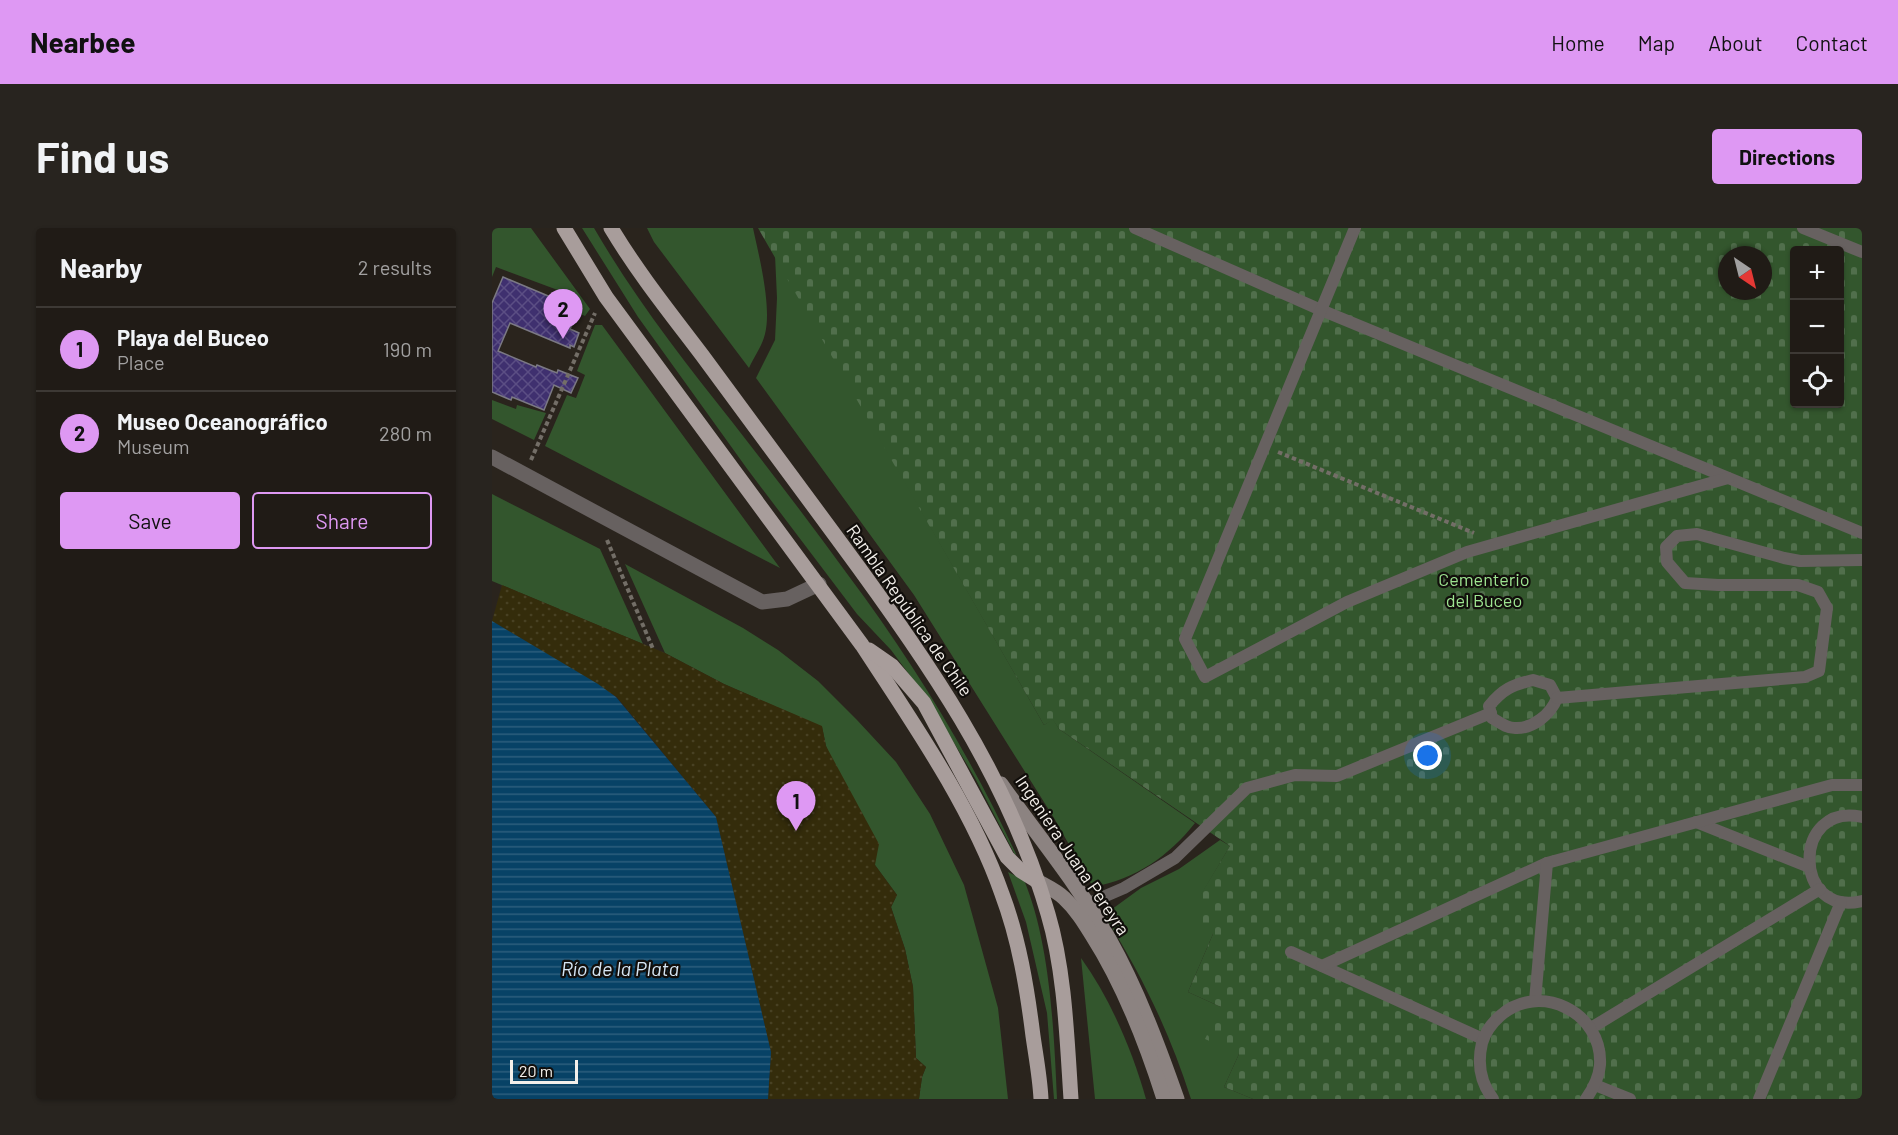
<!DOCTYPE html>
<html lang="en">
<head>
<meta charset="utf-8">
<style>
  :root { --surface:#201b16; --page:#28241f; --text:#f1f3f6; --muted:#a2a1a1; --line:#3d3935; --accent:#de98f3 }
  body { margin:0; font-family:Barlow,sans-serif; background:var(--page); color:var(--text) }
  .controls { position:absolute; right:18px; top:18px; display:grid; overflow:hidden; border-radius:6px; box-shadow:0 2px 4px #0004 }
  .controls button { width:54px; height:54px; display:grid; place-items:center; padding:0; border:0; border-bottom:2px solid var(--line); background:var(--surface); color:var(--text); font:30px sans-serif }
  .compass { position:absolute; left:1226px; top:18px; width:54px; height:54px; border-radius:50%; background:var(--surface); box-shadow:0 2px 4px #0004; rotate:145deg }
  .scale { position:absolute; left:18px; bottom:15px; width:68px; box-sizing:border-box; padding-left:6px; border:3px solid #f3efea; border-top:0; font-size:16px; line-height:21px; white-space:nowrap; color:#f3efea; -webkit-text-stroke:4px #110e0b; paint-order:stroke }
  .you { position:absolute; left:936px; top:528px; width:21px; height:21px; margin:-15px; border:4px solid #fff; border-radius:50%; background:#1a73e8; box-shadow:0 0 0 9px #1a73e833 }
  .badge { display:grid; place-items:center; width:39px; height:39px; border-radius:50%; background:var(--accent); color:#111; font-size:20px; font-weight:700 }
  .pin { position:absolute; translate:-50% -50px; filter:drop-shadow(0 2px 3px #0008) }
  .pin::after { content:''; position:absolute; top:32px; width:21px; height:18px; background:inherit; clip-path:polygon(0 0,100% 0,50% 100%) }
  .list { margin:0; padding:0; list-style:none }
  h2 { display:flex; justify-content:space-between; align-items:center; height:78px; margin:0; padding:0 24px; font-size:26px }
  h2 small { font-size:20px; font-weight:400; color:var(--muted) }
  .list li { display:grid; grid-template-columns:39px 1fr auto; gap:18px; align-items:center; box-sizing:border-box; height:84px; padding:0 24px; border-top:2px solid var(--line) }
  .list b { display:block; font-size:22px; white-space:nowrap }
  .list p { margin:0; font-size:20px; white-space:nowrap; color:var(--muted) }
  .list em { font-size:20px; font-style:normal; color:var(--muted) }
  .actions { display:flex; gap:12px; padding:18px 24px }
  .actions a { flex:1; padding:14px 0; border:2px solid var(--accent); border-radius:6px; text-align:center; font-size:21px; color:var(--accent) }
  .actions .main { background:var(--accent); color:#111 }
  .icon { flex:none; width:33px; height:33px; fill:none; stroke:currentColor; stroke-width:2; stroke-linecap:round; stroke-linejoin:round }
  .map { position:relative; flex:none; width:1370px; height:871px; overflow:hidden; border-radius:6px }
  header { display:flex; align-items:center; gap:36px; box-sizing:border-box; height:84px; padding:0 30px; background:var(--accent); color:#111 }
  header strong { font-size:28px }
  nav { display:flex; gap:33px; margin-inline-start:auto; font-size:21px }
  .intro { display:flex; align-items:center; justify-content:space-between; box-sizing:border-box; height:144px; padding:0 36px }
  h1 { margin:0; font-size:42px }
  .button { padding:15px 27px; border-radius:6px; background:var(--accent); color:#111; font-size:21px; font-weight:700 }
  main { display:flex; gap:36px; padding:0 36px }
  aside { flex:1; background:var(--surface); border-radius:6px; box-shadow:0 2px 4px #0004 }
  .map>svg:first-child { display:block }
</style>
</head>
<body>
<header>
<strong>Nearbee</strong>
<nav><a>Home</a><a>Map</a><a>About</a><a>Contact</a></nav>
</header>
<div class="intro"><h1>Find us</h1><a class="button">Directions</a></div>
<main>
<aside>
<h2>Nearby<small>2 results</small></h2>
<ul class="list">
<li><span class="badge">1</span><div><b>Playa del Buceo</b><p>Place</p></div><em>190 m</em></li>
<li><span class="badge">2</span><div><b>Museo Oceanográfico</b><p>Museum</p></div><em>280 m</em></li>
</ul>
<div class="actions"><a class="main">Save</a><a>Share</a></div>
</aside>
<div class="map">
<svg width="1370" height="871" viewBox="0 0 1370 871">
  <defs>
    <pattern id="sand-dots" width="8" height="8" patternUnits="userSpaceOnUse" patternTransform="scale(1.5)"><rect width="8" height="8" fill="#342c0b"/><path d="M2 2h.1M6 6h.1" fill="none" stroke="#484123" stroke-width="1.8" stroke-linecap="round"/></pattern>
    <pattern id="cemetery-stones" width="16" height="16" patternUnits="userSpaceOnUse" patternTransform="scale(1.5)"><rect width="16" height="16" fill="#33562d"/><path d="M2 7V4a2 2 0 0 1 4 0v3zM10 15v-3a2 2 0 0 1 4 0v3z" fill="#516f4c"/></pattern>
    <pattern id="water-rules" width="6" height="5" patternUnits="userSpaceOnUse" patternTransform="scale(1.5)"><rect width="6" height="5" fill="#074266"/><path d="M0 2.5h6" fill="none" stroke="#2c5e7c"/></pattern>
    <pattern id="building-cross-hatch" width="8" height="8" patternUnits="userSpaceOnUse" patternTransform="scale(1.5)"><rect width="8" height="8" fill="#3f306f"/><path d="M0 0l8 8M0 8l8-8" fill="none" stroke="#5b4e84"/></pattern>
  </defs>
  <rect width="100%" height="100%" fill="#2a241d"/>
  <!-- green -->
  <g fill="#33562d">
    <path d="M0 0H39L98 81 93 88 67 77 71 64 4 39 0 49Z"/>
    <path d="M90 0H102C142 69 191 132 241 195 280 245 319 296 356 347 420 432 479 529 524 626L523 627 483 550 437 473 399 422 365 386 256 242 146 89Z"/>
    <path d="M155 0H261C267 28 280 79 273 106 270 118 262 129 257 140L162 14Z"/>
    <path d="M283 27 552 497 561 491 567 501 703 595C677 628 644 651 601 659L562 590 422 367 264 150 283 112 285 70Z"/>
    <path d="M103 97H110L288 340 53 218 75 167 84 170 93 147 85 143Z"/>
    <path d="M0 172 24 181 25 177 54 185 42 212 0 191Z"/>
    <path d="M0 266 108 321 151 416 0 353Z"/>
    <path d="M133 336 251 400 286 422 326 453 365 492 404 534 438 586 472 657 506 780 516 871H427L430 849 434 839 424 830 421 759 413 721 399 679 405 667 383 637 334 518 330 499 232 456 173 425Z"/>
    <path d="M728 612 738 618 709 667 721 706 696 764 729 779 747 826 732 859 761 871H699C678 805 649 745 612 687L649 660 687 641Z"/>
    <path d="M516 644 532 652C558 714 562 803 565 871H562L555 785 534 694Z"/>
    <path d="M589 730C619 772 640 822 654 871H603Z"/>
  </g>
  <!-- sand -->
  <path fill="url(#sand-dots)" d="M10 357 173 425 232 456 330 498 334 518 387 616 383 637 405 667 399 679 413 721 421 759 424 830 434 839 430 849 427 871H276L279 824 224 589 125 469 0 393Z"/>
  <!-- cemetery -->
  <path fill="url(#cemetery-stones)" fill-rule="evenodd" d="M266 0H1370V871H761L732 859 747 826 713 811 729 779 696 764 721 706 707 699 709 666 738 618 567 501 561 492 552 497ZM1302 22H1348V176H1302ZM1235 27H1271V63H1235Z"/>
  <!-- water -->
  <path fill="url(#water-rules)" d="M0 393 106 456 124 469 224 589 279 824 276 871H0Z"/>
  <!-- building -->
  <path fill="url(#building-cross-hatch)" stroke="#7b7984" stroke-width="1.5" d="M11 49 61 70 57 80 82 92 78 101 87 105 82 119 78 117V120L18 95 6 123 44 139 45 137 65 145 66 142 86 150 79 165 62 157 52 182 20 169 19 172 0 164V75Z"/>
  <g fill="none" stroke-linecap="round" stroke-linejoin="round">
    <!-- path -->
    <g stroke="#736e67" stroke-width="4" stroke-dasharray="4.5 3" stroke-linecap="butt">
      <path d="M786 224 982 305"/>
      <path d="M39 232 103 85"/>
      <path d="M115 312 161 421"/>
    </g>
    <!-- lane -->
    <g stroke="#676160" stroke-width="12">
      <path d="M643 0 829 82 1370 305"/>
      <path d="M863 0 693 411 713 449 855 374 975 324 1236 250"/>
      <path d="M1311 0 1370 24"/>
      <path d="M1041 452 1058 457 1065 470C1059 486 1041 501 1023 500 1014 500 1007 494 1000 490L997 478C1011 461 1020 457 1041 452Z"/>
      <path d="M1065 470 1313 449 1327 443 1335 380 1326 364 1306 357H1226L1193 355 1175 334 1174 319 1185 308 1205 306 1292 330 1308 333 1370 332"/>
      <path d="M1370 589C1300 573 1300 690 1370 673"/>
      <path d="M1204 594 1317 639"/>
      <path d="M595 676 632 660 683 630 755 560 803 547 845 548 999 485"/>
      <path d="M799 724 991 811"/>
      <path d="M830 738 1055 635 1340 557H1370"/>
      <path d="M1043 773 1055 635"/>
      <path d="M1099 800 1328 661"/>
      <path d="M1103 857 1138 871"/>
      <path d="M1001 871C988 854 985 836 990 815 993 805 1000 795 1008 788 1047 753 1111 784 1108 837 1107 850 1101 861 1094 871"/>
      <path d="M1267 871 1349 674"/>
    </g>
    <!-- street -->
    <path stroke="#676160" stroke-width="15" d="M0 229 270 374 295 371 327 356"/>
    <!-- secondary -->
    <g stroke="#8c8381" stroke-width="15">
      <path d="M509 556C545 607 586 656 617 711 645 761 666 817 685 871"/>
      <path d="M545 653C554 658 565 663 572 670 584 681 592 694 600 707 632 757 654 814 672 871"/>
    </g>
    <!-- primary -->
    <g stroke="#a89d9b" stroke-width="15">
      <path d="M72 0 114 69 370 417C421 495 479 578 510 666 527 711 535 760 541 808 544 829 548 850 549 871"/>
      <path d="M119 0C146 45 179 86 210 127 256 190 302 252 348 314 433 429 516 547 556 686 573 743 575 812 579 871"/>
      <path d="M377 422 400 438 432 475 515 629 529 643 545 653"/>
    </g>
  </g>
  <g text-anchor="middle" dominant-baseline="central" stroke-width="4.5" stroke-linejoin="round" paint-order="stroke">
    <!-- park labels -->
    <g font-size="18" fill="#9ee591" stroke="#110e0b">
      <text x="992" y="351">Cementerio<tspan x="992" dy="21">del Buceo</tspan></text>
    </g>
    <!-- street labels -->
    <g font-size="18" fill="#f3efea" stroke="#110e0b">
      <text transform="translate(418 382) rotate(55)">Rambla República de Chile</text>
      <text transform="translate(581 627) rotate(56)">Ingeniera Juana Pereyra</text>
    </g>
    <!-- water labels -->
    <g font-size="20" font-style="italic" fill="#d5e6f4" stroke="#110e0b">
      <text x="128" y="740">Río de la Plata</text>
    </g>
  </g>
</svg>
<div class="controls">
<button>+</button>
<button>−</button>
<button><svg class="icon" aria-label="locate" viewBox="0 0 24 24"><circle cx="12" cy="12" r="6"/><path d="M12 2v4M12 18v4M2 12h4M18 12h4"/></svg></button>
</div>
<svg class="compass" viewBox="-18 -18 36 36"><path d="M0-13l5 13h-10z" fill="#e53935"/><path d="M0 13l5-13h-10z" fill="#a2a1a1"/></svg>
<div class="scale">20 m</div>
<div class="you"></div>
<div class="pin badge" style="left:304px;top:603px">1</div>
<div class="pin badge" style="left:71px;top:111px">2</div>
</div>
</main>
</body>
</html>
